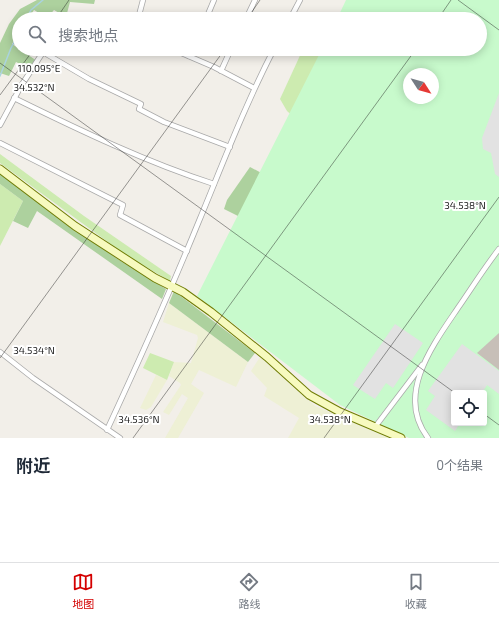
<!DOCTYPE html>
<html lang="zh">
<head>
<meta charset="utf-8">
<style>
  :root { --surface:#fff; --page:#f6f6f7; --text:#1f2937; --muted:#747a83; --line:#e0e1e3; --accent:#d40000 }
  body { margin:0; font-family:"Exo 2","Noto Sans SC",sans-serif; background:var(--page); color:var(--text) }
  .controls { position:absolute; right:12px; bottom:12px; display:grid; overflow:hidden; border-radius:4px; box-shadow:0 2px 10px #0003 }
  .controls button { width:36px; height:36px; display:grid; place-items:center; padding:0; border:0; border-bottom:1px solid var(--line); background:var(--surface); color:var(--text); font:20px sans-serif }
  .compass { position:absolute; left:403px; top:68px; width:36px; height:36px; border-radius:50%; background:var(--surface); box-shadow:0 2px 10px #0003; rotate:126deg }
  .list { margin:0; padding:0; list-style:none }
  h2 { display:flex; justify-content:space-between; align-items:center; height:52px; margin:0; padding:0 16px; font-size:17px }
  h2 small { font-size:13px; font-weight:400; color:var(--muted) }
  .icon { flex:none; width:22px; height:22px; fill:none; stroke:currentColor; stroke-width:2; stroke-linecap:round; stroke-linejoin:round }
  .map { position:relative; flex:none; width:499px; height:438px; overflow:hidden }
  .search { position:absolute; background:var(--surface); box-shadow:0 2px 10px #0003; left:12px; right:12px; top:12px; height:44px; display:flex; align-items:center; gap:10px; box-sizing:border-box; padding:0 14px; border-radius:22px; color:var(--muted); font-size:15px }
  .sheet { height:124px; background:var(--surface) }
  nav { display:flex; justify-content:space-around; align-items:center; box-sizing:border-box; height:56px; border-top:1px solid var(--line); background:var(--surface); font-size:11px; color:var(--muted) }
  nav a { display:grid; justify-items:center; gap:2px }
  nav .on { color:var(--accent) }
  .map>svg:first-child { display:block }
</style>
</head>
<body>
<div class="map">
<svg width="499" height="438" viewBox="0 0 499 438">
  <rect width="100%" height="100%" fill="#f2efe9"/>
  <!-- farmland -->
  <g fill="#eef0d5">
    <path d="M169 303 248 362 236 387 199 370 191 384 204 393 178 438H165L188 398 182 394 169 415 163 412 181 385 180 383 169 376 174 362 191 363 198 338 197 335 163 322Z"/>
    <path d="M260 357 315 406 391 438H288L299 418 264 396 267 388 251 371Z"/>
    <path d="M156 375 167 380 151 407 146 410 140 408Z"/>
  </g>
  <!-- grass -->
  <g fill="#cdebb0">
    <path d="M303 49H326L295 118 287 111 280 99Z"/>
    <path d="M0 154 84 216 171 276 170 281 127 256 0 163Z"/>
    <path d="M0 184 23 201 0 246Z"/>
    <path d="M150 353 174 362 167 380 143 368Z"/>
  </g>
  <!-- forest -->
  <g fill="#add19e">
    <path d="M37 0H95L94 4 70 2 66 17 54 10 47 18 34 10 28 19H19V33L12 44 37 61 32 70 16 62 9 76 0 73V43L9 24 20 9Z"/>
    <path d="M250 167 267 176 248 221 224 209 227 200Z"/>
    <path d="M0 173 116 258 166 289 162 299 37 211 28 228 13 221 23 201 0 184Z"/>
    <path d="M174 291 255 353 248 362 169 303Z"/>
  </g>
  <!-- park -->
  <path fill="#c8facc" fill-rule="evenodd" d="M346 0H499V438H409L340 405 197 296 322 49H480V19H337ZM409 74H433V98H409ZM454 393H484V423H454Z"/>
  <!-- parking -->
  <g fill="#e2e2e2">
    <path d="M499 93V177L495 174 491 153 483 149 482 138Z"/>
    <path d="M395 324 423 343 393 388 386 383 375 399 353 385Z"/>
    <path d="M462 344 499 371V394L487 385 482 393H454V423H460L455 431 426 410 435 396 428 391Z"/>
  </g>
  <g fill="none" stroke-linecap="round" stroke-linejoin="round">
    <!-- stream -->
    <g stroke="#aad3df" stroke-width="1.5">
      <path d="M26 19 31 10 43 0"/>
      <path d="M0 76 11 48 19 33"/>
    </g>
  </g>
  <!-- building -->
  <path fill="#c7bfb8" d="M499 333V370L477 353Z"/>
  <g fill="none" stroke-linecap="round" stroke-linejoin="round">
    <!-- street casing -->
    <g stroke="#a9a9a9" stroke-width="6">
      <g id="street">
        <path d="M138 19 143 0"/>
        <path d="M206 19 214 0"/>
        <path d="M246 19 255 0"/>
        <path d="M290 19 300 0"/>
        <path d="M172 49 214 67 254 88"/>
        <path d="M43 52 89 79 141 104 139 109 164 122 230 147"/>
        <path d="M189 56 192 49"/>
        <path d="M221 71 231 49"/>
        <path d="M14 98C79 130 146 162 214 184"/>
        <path d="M0 125 21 86 45 49"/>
        <path d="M0 143 123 205 120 215 187 251"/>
        <path d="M0 352 33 378 120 438"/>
        <path d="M375 427 422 365"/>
        <path d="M107 430C139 361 170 292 199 221 223 163 245 105 274 49"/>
        <path d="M428 438C394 394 435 342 460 305 473 286 485 267 499 249"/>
      </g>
    </g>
    <!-- secondary casing -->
    <g stroke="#707d05" stroke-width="9">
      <path id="secondary" d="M0 169 75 226 155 278 183 292 211 312 267 357 309 395 340 412 401 438"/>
    </g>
    <!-- street -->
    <use href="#street" stroke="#fff" stroke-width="4.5"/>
    <!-- secondary -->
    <use href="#secondary" stroke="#f7fabf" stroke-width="7"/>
  </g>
  <!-- ticks -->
  <path fill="none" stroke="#222" stroke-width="1" stroke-opacity="0.45" d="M458 0 499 30M56 19 69 0M247 19 260 0M438 19 451 0M0 63 455 393M0 95 34 49M0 358 225 49M484 414 499 425M133 438 416 49M324 438 499 197"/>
  <g font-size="10" text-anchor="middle" fill="#222" stroke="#fff" stroke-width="4" stroke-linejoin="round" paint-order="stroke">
    <text x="39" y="72">110.095°E</text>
    <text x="34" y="91">34.532°N</text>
    <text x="465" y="209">34.538°N</text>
    <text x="34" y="354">34.534°N</text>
    <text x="139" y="423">34.536°N</text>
    <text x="330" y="423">34.538°N</text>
  </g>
</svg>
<div class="controls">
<button><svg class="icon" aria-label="locate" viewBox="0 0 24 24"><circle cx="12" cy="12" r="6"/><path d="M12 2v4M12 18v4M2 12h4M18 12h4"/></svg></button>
</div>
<svg class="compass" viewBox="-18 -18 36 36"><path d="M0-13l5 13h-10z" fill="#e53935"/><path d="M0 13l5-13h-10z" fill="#747a83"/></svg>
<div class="search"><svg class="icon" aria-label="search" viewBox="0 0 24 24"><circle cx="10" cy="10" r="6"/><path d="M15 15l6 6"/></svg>搜索地点</div>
</div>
<section class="sheet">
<h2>附近<small>0个结果</small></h2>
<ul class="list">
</ul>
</section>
<nav>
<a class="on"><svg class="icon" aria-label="map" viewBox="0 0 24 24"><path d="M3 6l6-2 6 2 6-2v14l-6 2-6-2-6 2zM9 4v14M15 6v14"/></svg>地图</a>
<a><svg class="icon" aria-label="directions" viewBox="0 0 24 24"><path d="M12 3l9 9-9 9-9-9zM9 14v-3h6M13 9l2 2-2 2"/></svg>路线</a>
<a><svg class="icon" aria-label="saved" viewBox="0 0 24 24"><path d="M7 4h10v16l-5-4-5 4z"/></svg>收藏</a>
</nav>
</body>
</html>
